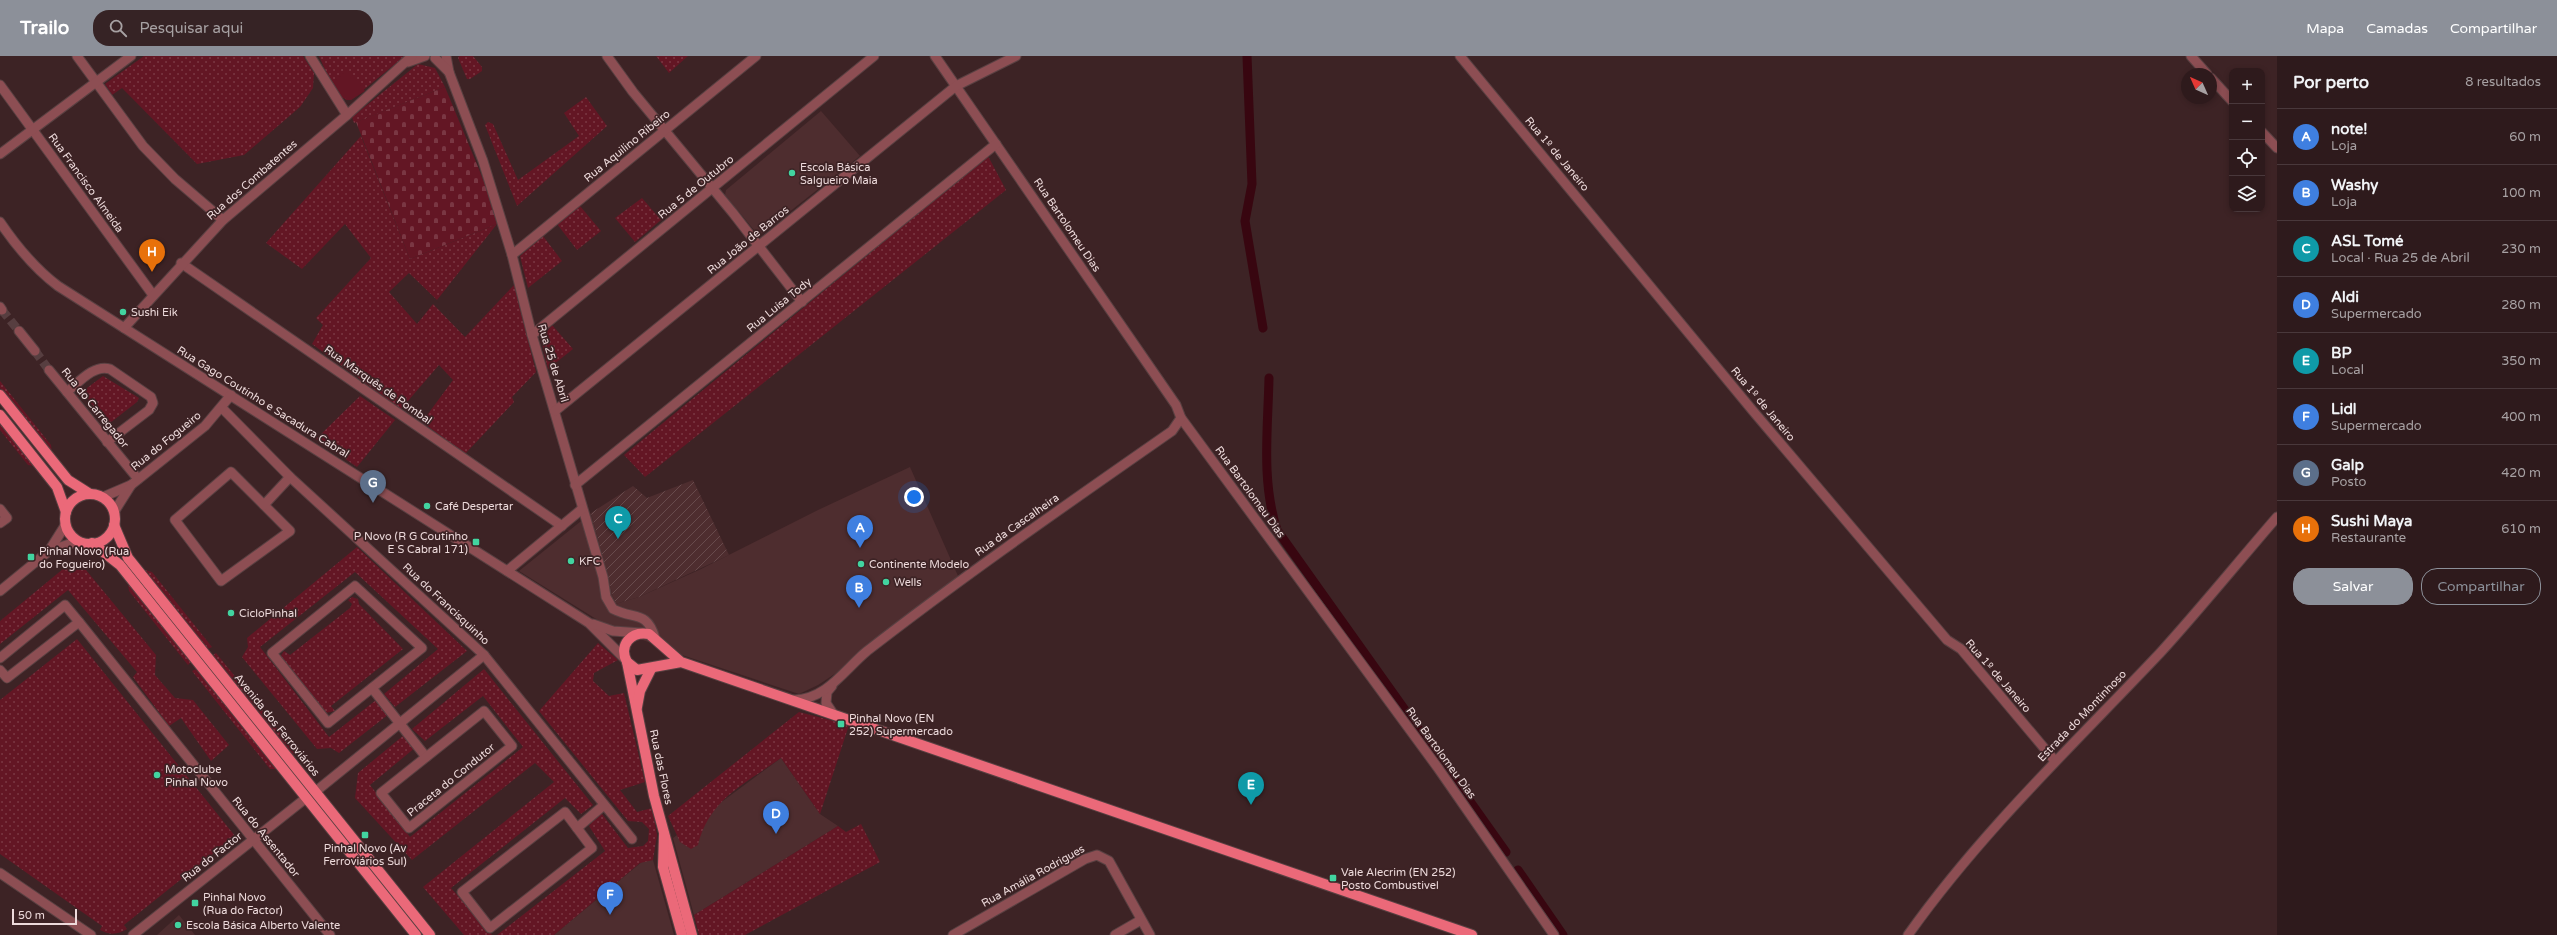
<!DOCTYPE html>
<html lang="pt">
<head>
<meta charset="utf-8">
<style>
  :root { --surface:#2e1a1c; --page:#362325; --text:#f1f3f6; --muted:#a7a1a3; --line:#49383b; --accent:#8c9099 }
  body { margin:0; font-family:"Varela Round",sans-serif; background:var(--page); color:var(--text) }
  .controls { position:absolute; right:12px; top:12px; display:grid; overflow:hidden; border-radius:8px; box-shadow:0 2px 6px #0003 }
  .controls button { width:36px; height:36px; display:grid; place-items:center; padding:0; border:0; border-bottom:1px solid var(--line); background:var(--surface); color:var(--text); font:20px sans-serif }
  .compass { position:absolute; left:2181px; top:12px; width:36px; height:36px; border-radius:50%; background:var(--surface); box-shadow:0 2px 6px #0003; rotate:315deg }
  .scale { position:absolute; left:12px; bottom:10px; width:65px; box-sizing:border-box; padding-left:4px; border:2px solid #eddadb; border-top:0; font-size:11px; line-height:14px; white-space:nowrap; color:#eddadb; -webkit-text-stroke:3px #3d2325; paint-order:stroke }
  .you { position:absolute; left:914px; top:441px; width:14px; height:14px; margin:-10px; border:3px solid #fff; border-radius:50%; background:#1a73e8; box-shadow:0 0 0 6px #1a73e833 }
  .badge { display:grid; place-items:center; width:26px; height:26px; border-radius:50%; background:var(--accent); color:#fff; font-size:13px; font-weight:700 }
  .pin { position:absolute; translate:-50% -33px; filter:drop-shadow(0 1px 2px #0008) }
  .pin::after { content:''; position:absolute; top:21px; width:14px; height:12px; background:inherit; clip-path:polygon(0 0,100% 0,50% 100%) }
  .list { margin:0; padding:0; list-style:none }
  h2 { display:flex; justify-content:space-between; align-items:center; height:52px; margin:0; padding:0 16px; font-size:17px }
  h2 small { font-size:13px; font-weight:400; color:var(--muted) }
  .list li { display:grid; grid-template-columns:26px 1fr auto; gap:12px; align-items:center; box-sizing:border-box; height:56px; padding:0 16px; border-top:1px solid var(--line) }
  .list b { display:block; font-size:15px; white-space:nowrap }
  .list p { margin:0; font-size:13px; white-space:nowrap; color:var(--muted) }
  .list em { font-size:13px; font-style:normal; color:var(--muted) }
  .actions { display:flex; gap:8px; padding:12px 16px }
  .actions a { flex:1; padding:9px 0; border:1px solid var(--accent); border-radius:16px; text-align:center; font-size:14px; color:var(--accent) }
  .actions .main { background:var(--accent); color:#fff }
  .icon { flex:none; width:22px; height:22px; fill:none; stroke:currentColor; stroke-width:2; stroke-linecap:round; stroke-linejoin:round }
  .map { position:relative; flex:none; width:2277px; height:879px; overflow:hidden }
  header { display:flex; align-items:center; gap:24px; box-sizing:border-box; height:56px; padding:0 20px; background:var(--accent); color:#fff }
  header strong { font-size:19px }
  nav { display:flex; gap:22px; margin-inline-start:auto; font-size:14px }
  .search { width:280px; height:36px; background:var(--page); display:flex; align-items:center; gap:10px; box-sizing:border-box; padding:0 14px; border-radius:16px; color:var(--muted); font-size:15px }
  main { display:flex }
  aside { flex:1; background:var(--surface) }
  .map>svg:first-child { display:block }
</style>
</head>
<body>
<header>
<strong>Trailo</strong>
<div class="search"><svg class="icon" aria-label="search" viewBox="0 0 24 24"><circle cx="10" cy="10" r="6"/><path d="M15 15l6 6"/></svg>Pesquisar aqui</div>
<nav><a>Mapa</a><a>Camadas</a><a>Compartilhar</a></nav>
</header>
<main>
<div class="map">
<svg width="2277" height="879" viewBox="0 0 2277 879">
  <defs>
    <pattern id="industrial-furrows" width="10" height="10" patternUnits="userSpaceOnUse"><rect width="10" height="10" fill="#4e2d2f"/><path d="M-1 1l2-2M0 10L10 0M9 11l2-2" fill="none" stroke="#684b4d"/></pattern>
    <pattern id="grass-dots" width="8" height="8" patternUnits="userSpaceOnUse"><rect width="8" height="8" fill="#631624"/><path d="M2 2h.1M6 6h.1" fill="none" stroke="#7a3743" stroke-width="1.8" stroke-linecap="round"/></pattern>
    <pattern id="cemetery-stones" width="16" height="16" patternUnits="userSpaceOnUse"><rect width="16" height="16" fill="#631624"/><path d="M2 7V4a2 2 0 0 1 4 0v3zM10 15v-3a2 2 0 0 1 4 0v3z" fill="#7a3743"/></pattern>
  </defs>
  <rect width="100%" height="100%" fill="#3d2325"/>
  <!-- built -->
  <g fill="#4e2d2f">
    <path d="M821 55 860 100 759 180 725 139 726 134Z"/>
    <path d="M910 411 962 529 865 598 818 629 799 638 682 599 609 571 519 515 591 457 615 548 639 541 701 513 818 454Z"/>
    <path d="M781 702 820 758 838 770 694 859 673 782Z"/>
    <path d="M653 804 674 879H554L643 805Z"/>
    <path d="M179 859 195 879H157Z"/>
  </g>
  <!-- industrial -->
  <path fill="url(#industrial-furrows)" d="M693 424 729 499 639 541 615 548 591 457 633 430 647 442Z"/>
  <!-- grass -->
  <g fill="url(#grass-dots)">
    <path d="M144 0H303L314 17 313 32 300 51 244 99 197 108 122 32 112 39 105 28Z"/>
    <path d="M319 0H405L351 44H346L331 27Z"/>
    <path d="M459 0H473L482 11V15L470 23H467L458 2Z"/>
    <path d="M656 0H688L669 17Z"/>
    <path d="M418 8 435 12 445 31 354 67 352 61Z"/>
    <path d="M586 41 607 70 517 150 485 69 488 66 493 68 518 124 579 80 564 57Z"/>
    <path d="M361 80 410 203 497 168 437 244 409 217 389 236 417 268 433 248 465 281 514 229 536 316 512 341 514 346 465 398 422 366 453 324 439 309 401 353 312 288 323 269 316 262 371 202 345 168 302 213 266 187Z"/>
    <path d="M988 100 1006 134 645 421 624 399Z"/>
    <path d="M642 142 661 164 635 186 615 162Z"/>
    <path d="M580 150 601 175 577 194 557 168Z"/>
    <path d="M543 180 562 205 528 232 520 200Z"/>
    <path d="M552 269 573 293 548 313 541 283Z"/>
    <path d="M103 320 139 342 137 346 110 367 111 373 102 370 106 367 84 338 77 341 79 331 83 335Z"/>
    <path d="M0 325 51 389 52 397 0 332Z"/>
    <path d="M360 340 395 364 357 411 316 383Z"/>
    <path d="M0 367 34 410 28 409 0 374Z"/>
    <path d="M357 491 467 595 395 651 384 638 438 593 355 516 260 591 329 681 376 644 389 658 339 697 331 692 317 693 242 601 248 591 247 582Z"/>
    <path d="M63 513 86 514 156 599 155 619 175 642 193 644 229 689 211 705 181 662 169 670 133 621 137 616 68 534 0 588V565Z"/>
    <path d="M145 514 152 516 212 591 208 593Z"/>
    <path d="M128 528 191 606 188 609 129 535Z"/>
    <path d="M352 541 358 543 359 548 403 593 331 650 335 655 325 657 280 601 284 595 290 599 350 552 352 548 348 544Z"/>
    <path d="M77 583 235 780 124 869 127 873C118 879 109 879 100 874L102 870 0 798V644Z"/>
    <path d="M598 587 618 604 594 617 593 625 609 640 624 637 645 726 620 734 637 756 652 752 657 779 653 804 640 807 554 879H497L605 795 589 770 599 757 602 758 628 792 643 790 648 785 649 773 642 766 628 765 539 655Z"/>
    <path d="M216 597 293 692 294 700 213 599Z"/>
    <path d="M196 613 276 713H270L192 615Z"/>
    <path d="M484 613 593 749 581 758 565 742 451 832 492 879H464L423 831 554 726 535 707 412 804 355 742 358 717 404 679 416 691 370 729 410 781 523 691 483 640 425 685 412 673Z"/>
    <path d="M799 656 849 669 820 758 781 702C745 728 709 743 698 789L691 793 680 786 668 760Z"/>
    <path d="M861 768 880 806 745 879H699L694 859 838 770 846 776Z"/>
  </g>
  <!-- cemetery -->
  <path fill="url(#cemetery-stones)" d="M445 31 485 128 497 168 410 203 356 66Z"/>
  <!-- garden -->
  <path fill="#631624" d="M348 14 365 35 351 44 342 42 331 27Z"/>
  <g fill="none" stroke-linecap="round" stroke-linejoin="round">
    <!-- canal -->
    <g stroke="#380610" stroke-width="9">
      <path d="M1247 0 1252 128 1245 165 1263 272"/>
      <path d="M1269 322C1268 372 1261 425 1277 474L1506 796"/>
      <path d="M1518 814 1563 879"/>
    </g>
    <!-- minor-tunnel -->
    <g stroke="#573e40" stroke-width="9" stroke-dasharray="9 4.5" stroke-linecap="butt">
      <path d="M2 254 19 275"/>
      <path d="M35 295 49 314"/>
    </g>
    <!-- minor casing -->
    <g stroke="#594042" stroke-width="11">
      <g id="minor">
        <path d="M77 0 143 90 175 123 223 164"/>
        <path d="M310 0 347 59"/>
        <path d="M446 0 449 16 483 105 512 199 532 279 603 521 606 541 613 553C634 564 647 554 655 582"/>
        <path d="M607 0 633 36 733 157 802 246"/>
        <path d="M935 0 1176 349 1181 362 1438 712 1554 879"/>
        <path d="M1460 0 1753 355 1947 584 1961 593 2055 705"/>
        <path d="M2191 0 2207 18"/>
        <path d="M435 2 449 16"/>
        <path d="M408 6 425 0"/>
        <path d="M2211 22 2232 45"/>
        <path d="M0 29 153 239"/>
        <path d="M2262 76 2277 92"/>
        <path d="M0 98 131 0"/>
        <path d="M0 166C17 191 34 212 58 230L589 567 624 602"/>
        <path d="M512 199 756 0"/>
        <path d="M181 207 562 470"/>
        <path d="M0 251 2 254"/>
        <path d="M124 272 223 164 347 59 412 0"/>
        <path d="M19 275 35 295"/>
        <path d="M532 279 874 0"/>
        <path d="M49 314 138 423"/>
        <path d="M67 336C79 326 94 308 110 313L151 341 153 347 149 354 107 386"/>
        <path d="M222 352 290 421 484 599 632 783"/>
        <path d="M555 355 956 30 1016 0"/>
        <path d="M231 416 290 475 221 525 175 464Z"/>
        <path d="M575 429 996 88"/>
        <path d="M103 441 131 429 205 370 231 339"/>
        <path d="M264 449 290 421"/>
        <path d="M0 453 7 462 0 467"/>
        <path d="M114 456 131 429"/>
        <path d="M49 495 66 468"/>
        <path d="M507 515 582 453"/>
        <path d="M355 530 422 592 328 667 272 597Z"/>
        <path d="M0 535 49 495 78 485"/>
        <path d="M79 566 330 879"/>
        <path d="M593 568 613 575 642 577"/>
        <path d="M0 602 65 549 79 566 7 622 0 614"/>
        <path d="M832 630 827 636 826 647 834 659"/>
        <path d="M372 632 426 701"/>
        <path d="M794 644C827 643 844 614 867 595 966 518 1069 447 1172 375L1181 362"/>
        <path d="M484 655 512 690 409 772 381 737Z"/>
        <path d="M315 736 484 599"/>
        <path d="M565 756 592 792 490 872 462 836Z"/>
        <path d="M577 772 604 749"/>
        <path d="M0 817 91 879"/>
        <path d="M133 879 306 742"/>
        <path d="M953 879 1085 803 1097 799 1109 805 1150 879"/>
        <path d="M1115 879 1141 864"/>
        <path d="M1908 879C1981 776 2074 688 2160 597 2200 553 2238 506 2277 461"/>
      </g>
    </g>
    <!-- major casing -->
    <g stroke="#594042" stroke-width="12">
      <g id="major">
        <path d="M0 339 68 424 90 438"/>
        <path d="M0 359 57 431 66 456"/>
        <circle cx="90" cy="463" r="25"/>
        <path d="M114 469 128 502 430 879"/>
        <path d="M92 487 120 509 416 879"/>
        <path d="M627 606 654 740 692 879"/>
        <path d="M681 606 637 614 627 606C618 589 631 575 649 578L681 606 1472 879"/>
        <path d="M637 651 640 635 651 613"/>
        <path d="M664 779 663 811 682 879"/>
      </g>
    </g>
    <!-- minor -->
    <use href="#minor" stroke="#8d4e53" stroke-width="9"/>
    <!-- major -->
    <use href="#major" stroke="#eb6979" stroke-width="10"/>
  </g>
  <!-- markers -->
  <g fill="#42d4a0" stroke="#3d2325" stroke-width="1.5">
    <circle cx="792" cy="117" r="4"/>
    <circle cx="123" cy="256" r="4"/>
    <circle cx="427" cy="450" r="4"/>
    <rect x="472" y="482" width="8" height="8" rx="2"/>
    <rect x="27" y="497" width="8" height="8" rx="2"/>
    <circle cx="571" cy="505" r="4"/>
    <circle cx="861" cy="508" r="4"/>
    <circle cx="886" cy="526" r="4"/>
    <circle cx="231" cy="557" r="4"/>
    <rect x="837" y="664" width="8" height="8" rx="2"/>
    <circle cx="157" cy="719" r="4"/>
    <rect x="361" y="775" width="8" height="8" rx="2"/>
    <rect x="1329" y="818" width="8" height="8" rx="2"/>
    <rect x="191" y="843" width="8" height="8" rx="2"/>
    <circle cx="178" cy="869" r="4"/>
  </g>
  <g text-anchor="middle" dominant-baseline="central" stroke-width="3.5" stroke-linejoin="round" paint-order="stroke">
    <!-- street labels -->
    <g font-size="11" fill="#eddadb" stroke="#3d2325">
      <text transform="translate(627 90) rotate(-39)">Rua Aquilino Ribeiro</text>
      <text transform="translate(1557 98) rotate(50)">Rua 1º de Janeiro</text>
      <text transform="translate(252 124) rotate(-41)">Rua dos Combatentes</text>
      <text transform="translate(86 127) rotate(54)">Rua Francisco Almeida</text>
      <text transform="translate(696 131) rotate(-39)">Rua 5 de Outubro</text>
      <text transform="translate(1067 169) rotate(56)">Rua Bartolomeu Dias</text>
      <text transform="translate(748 184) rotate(-39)">Rua João de Barros</text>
      <text transform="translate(779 249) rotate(-39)">Rua Luísa Tody</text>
      <text transform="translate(553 307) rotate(73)">Rua 25 de Abril</text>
      <text transform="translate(378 329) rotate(35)">Rua Marquês de Pombal</text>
      <text transform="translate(263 346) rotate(32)">Rua Gago Coutinho e Sacadura Cabral</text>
      <text transform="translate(1763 348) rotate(50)">Rua 1º de Janeiro</text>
      <text transform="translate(95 352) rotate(51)">Rua do Carregador</text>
      <text transform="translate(166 385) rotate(-39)">Rua do Fogueiro</text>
      <text transform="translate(1250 436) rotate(54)">Rua Bartolomeu Dias</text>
      <text transform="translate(1017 469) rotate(-35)">Rua da Cascalheira</text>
      <text transform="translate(446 548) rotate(43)">Rua do Francisquinho</text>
      <text transform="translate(1998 620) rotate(49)">Rua 1º de Janeiro</text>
      <text transform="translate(2082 660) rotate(-46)">Estrada do Montinhoso</text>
      <text transform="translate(277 669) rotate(51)">Avenida dos Ferroviários</text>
      <text transform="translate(1441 697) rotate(54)">Rua Bartolomeu Dias</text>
      <text transform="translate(661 711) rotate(78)">Rua das Flores</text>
      <text transform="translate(451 724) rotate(-39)">Praceta do Condutor</text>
      <text transform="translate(266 781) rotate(51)">Rua do Assentador</text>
      <text transform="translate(212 801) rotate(-38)">Rua do Factor</text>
      <text transform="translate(1033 820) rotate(-29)">Rua Amália Rodrigues</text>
    </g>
    <!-- poi labels -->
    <g font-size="11" fill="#eddadb" stroke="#3d2325" text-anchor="start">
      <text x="800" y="111">Escola Básica<tspan x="800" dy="13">Salgueiro Maia</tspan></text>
      <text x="131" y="256">Sushi Eik</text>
      <text x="435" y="450">Café Despertar</text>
      <text x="468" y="480" text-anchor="end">P Novo (R G Coutinho<tspan x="468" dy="13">E S Cabral 171)</tspan></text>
      <text x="39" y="495">Pinhal Novo (Rua<tspan x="39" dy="13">do Fogueiro)</tspan></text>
      <text x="579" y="505">KFC</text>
      <text x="869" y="508">Continente Modelo</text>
      <text x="894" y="526">Wells</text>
      <text x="239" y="557">CicloPinhal</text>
      <text x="849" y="662">Pinhal Novo (EN<tspan x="849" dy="13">252) Supermercado</tspan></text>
      <text x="165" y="713">Motoclube<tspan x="165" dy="13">Pinhal Novo</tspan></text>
      <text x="365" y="792" text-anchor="middle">Pinhal Novo (Av<tspan x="365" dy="13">Ferroviários Sul)</tspan></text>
      <text x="1341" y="816">Vale Alecrim (EN 252)<tspan x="1341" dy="13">Posto Combustivel</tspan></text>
      <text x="203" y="841">Pinhal Novo<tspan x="203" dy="13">(Rua do Factor)</tspan></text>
      <text x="186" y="869">Escola Básica Alberto Valente</text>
    </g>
  </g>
</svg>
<div class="controls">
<button>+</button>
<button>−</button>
<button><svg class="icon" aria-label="locate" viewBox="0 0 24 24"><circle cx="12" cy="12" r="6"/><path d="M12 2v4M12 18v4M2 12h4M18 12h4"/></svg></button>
<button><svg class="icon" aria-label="layers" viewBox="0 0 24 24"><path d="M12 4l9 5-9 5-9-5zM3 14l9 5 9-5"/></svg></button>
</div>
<svg class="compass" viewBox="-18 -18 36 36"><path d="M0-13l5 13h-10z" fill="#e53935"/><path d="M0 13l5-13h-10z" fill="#a7a1a3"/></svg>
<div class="scale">50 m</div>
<div class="you"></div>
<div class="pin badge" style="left:860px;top:492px;background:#3f7fe0">A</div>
<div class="pin badge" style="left:859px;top:552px;background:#3f7fe0">B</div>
<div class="pin badge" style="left:618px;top:483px;background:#0f9aa8">C</div>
<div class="pin badge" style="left:776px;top:778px;background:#3f7fe0">D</div>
<div class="pin badge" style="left:1251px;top:749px;background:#0f9aa8">E</div>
<div class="pin badge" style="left:610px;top:859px;background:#3f7fe0">F</div>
<div class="pin badge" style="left:373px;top:447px;background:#5c6f8a">G</div>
<div class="pin badge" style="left:152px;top:216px;background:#e8710a">H</div>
</div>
<aside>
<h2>Por perto<small>8 resultados</small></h2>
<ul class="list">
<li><span class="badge" style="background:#3f7fe0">A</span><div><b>note!</b><p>Loja</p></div><em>60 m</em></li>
<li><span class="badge" style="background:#3f7fe0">B</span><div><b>Washy</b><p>Loja</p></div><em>100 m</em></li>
<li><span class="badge" style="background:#0f9aa8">C</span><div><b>ASL Tomé</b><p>Local · Rua 25 de Abril</p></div><em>230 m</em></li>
<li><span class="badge" style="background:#3f7fe0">D</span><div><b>Aldi</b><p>Supermercado</p></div><em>280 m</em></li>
<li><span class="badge" style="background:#0f9aa8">E</span><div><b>BP</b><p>Local</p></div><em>350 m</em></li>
<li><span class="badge" style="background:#3f7fe0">F</span><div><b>Lidl</b><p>Supermercado</p></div><em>400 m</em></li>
<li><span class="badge" style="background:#5c6f8a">G</span><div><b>Galp</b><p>Posto</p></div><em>420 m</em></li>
<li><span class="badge" style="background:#e8710a">H</span><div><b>Sushi Maya</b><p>Restaurante</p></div><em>610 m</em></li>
</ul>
<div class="actions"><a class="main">Salvar</a><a>Compartilhar</a></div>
</aside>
</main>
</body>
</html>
